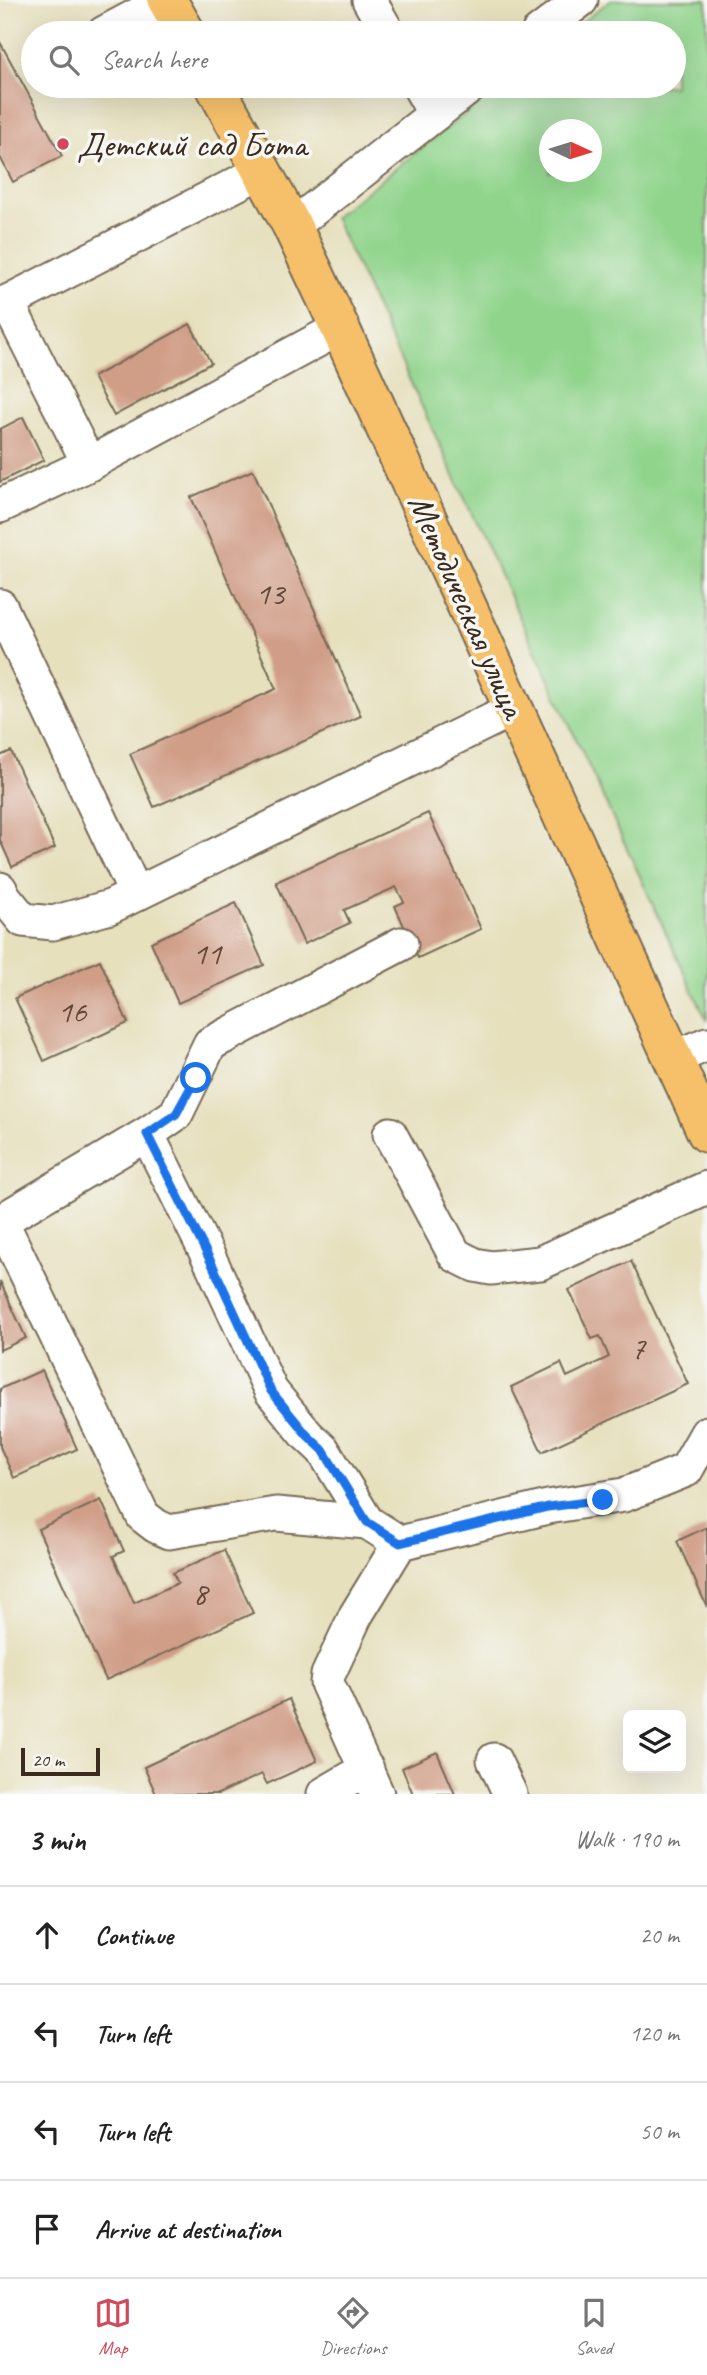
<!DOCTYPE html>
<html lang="en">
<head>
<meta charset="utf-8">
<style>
  :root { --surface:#fff; --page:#f6f6f6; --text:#222; --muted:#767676; --line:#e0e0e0; --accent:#d1495b }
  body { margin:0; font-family:Caveat,sans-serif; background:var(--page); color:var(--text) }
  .controls { position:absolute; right:21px; bottom:21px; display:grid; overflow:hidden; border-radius:10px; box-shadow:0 7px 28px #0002 }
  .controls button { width:63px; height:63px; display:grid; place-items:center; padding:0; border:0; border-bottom:2px solid var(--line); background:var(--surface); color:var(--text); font:35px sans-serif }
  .compass { position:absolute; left:539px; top:119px; width:63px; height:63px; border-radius:50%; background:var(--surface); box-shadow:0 7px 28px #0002; rotate:94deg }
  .scale { position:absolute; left:21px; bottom:18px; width:79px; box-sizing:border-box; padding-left:7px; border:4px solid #3b2a1e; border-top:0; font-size:19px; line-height:24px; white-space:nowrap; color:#3b2a1e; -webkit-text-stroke:5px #f6f6f2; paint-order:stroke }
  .stop { position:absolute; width:21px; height:21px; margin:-16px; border:5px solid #1a73e8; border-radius:50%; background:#fff }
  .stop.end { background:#1a73e8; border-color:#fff; box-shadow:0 2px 7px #0008 }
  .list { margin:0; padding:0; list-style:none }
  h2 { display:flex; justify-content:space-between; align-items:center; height:91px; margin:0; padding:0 28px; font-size:30px }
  h2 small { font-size:23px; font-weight:400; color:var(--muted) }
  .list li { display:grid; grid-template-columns:46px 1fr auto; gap:21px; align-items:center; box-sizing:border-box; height:98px; padding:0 28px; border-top:2px solid var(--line) }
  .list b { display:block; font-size:26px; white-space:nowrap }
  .list em { font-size:23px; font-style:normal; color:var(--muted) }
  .icon { flex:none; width:38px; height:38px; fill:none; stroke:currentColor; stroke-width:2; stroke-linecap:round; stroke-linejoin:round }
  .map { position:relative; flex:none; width:707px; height:1794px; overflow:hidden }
  .search { position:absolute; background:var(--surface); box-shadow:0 7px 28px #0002; left:21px; right:21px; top:21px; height:77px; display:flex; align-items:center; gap:18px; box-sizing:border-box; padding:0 24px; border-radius:38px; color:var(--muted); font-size:26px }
  .sheet { height:483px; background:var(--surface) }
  nav { display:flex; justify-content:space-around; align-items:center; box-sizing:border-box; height:98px; border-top:2px solid var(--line); background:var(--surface); font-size:19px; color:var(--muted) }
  nav a { display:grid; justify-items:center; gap:4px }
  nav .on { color:var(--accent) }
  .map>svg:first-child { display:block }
</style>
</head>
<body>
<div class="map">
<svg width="707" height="1794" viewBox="0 0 707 1794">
  <rect width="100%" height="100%" fill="#f6f6f2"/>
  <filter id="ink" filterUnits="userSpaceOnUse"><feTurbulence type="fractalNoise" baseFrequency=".0143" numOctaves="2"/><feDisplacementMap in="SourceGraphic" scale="14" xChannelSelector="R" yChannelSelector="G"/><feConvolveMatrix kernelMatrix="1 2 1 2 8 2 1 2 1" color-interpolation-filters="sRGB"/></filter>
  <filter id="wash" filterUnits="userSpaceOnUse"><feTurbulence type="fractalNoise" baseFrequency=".00686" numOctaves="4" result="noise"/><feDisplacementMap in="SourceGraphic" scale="28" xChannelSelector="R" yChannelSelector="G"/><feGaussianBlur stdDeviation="1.57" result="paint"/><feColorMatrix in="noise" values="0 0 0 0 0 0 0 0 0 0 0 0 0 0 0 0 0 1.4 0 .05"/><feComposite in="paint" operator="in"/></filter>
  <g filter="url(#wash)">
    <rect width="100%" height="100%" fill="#e6e0bd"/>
    <!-- green -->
    <path fill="#90d48c" stroke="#667f55" stroke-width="2" fill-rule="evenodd" d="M611 0H707V1021L334 217 501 86H674V33H568ZM550 130H592V172H550Z"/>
    <g id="blocks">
      <!-- building -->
      <g fill="#d09d87">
        <path d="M0 42 62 156 13 182 0 157Z"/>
        <path d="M190 324 211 363 114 416 93 377Z"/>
        <path d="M23 417 44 460 0 482V429Z"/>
        <path d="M253 470 361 716 154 807 130 754 276 689 191 497Z"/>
        <path d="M11 751 55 848 12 867 0 840V756Z"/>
        <path d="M428 813 481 929 418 958 395 906 404 902 396 887 344 910 350 923 304 944 276 882Z"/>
        <path d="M236 903 264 965 178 1003 151 942Z"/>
        <path d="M100 960 128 1023 44 1061 15 998Z"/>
        <path d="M631 1261 688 1384 542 1452 511 1387 561 1363 567 1377 609 1357 600 1336 592 1339 569 1290Z"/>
        <path d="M0 1281 26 1338 0 1350Z"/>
        <path d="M42 1370 77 1449 14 1478 0 1447V1389Z"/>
        <path d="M101 1500 124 1551 113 1556 134 1603 178 1583 173 1573 224 1550 253 1613 106 1680 38 1529Z"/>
        <path d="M707 1527V1607L677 1541Z"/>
        <path d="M289 1699 317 1761 267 1784 262 1774 218 1794H156L144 1767Z"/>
        <path d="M437 1752 455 1794H413L402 1768Z"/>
      </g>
    </g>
  </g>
  <g filter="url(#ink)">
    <use href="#blocks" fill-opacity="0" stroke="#776a56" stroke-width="2"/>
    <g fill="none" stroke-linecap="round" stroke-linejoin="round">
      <!-- minor casing -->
      <g stroke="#776a56" stroke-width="37">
        <g id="minor">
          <path d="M369 0 388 33"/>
          <path d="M104 33 166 0"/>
          <path d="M538 33 581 0"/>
          <path d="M419 86 435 114"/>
          <path d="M292 226 471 86"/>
          <path d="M7 302 89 464"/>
          <path d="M0 306 262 171"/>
          <path d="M0 506 89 464 340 328"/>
          <path d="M0 606 136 894"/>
          <path d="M0 889 5 898 23 920 53 923 110 907 513 709"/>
          <path d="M401 944 210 1044 176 1114 147 1134 213 1266 271 1391 307 1435 323 1450 367 1522 400 1543 548 1507 624 1495 686 1470 707 1433"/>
          <path d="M672 1059 707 1044"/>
          <path d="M147 1134 11 1215 6 1222V1231L143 1516 156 1526 169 1532 276 1514 367 1522"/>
          <path d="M390 1134 455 1255 475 1265 491 1268 540 1263 707 1188"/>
          <path d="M494 1760 510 1794"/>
          <path d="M324 1794 367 1769"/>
          <path d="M377 1794 327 1683 328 1675 356 1615 400 1543"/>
        </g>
      </g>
      <!-- major casing -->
      <g stroke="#776a56" stroke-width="42">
        <g id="major">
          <path d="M167 0 186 33"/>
          <path d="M215 86 292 226 340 328 707 1133"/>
        </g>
      </g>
      <!-- minor -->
      <use href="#minor" stroke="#fff" stroke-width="33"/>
      <!-- major -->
      <use href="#major" stroke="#f6c06b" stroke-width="38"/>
    </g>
  </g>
  <g fill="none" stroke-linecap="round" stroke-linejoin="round" filter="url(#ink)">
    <!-- route -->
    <path stroke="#1a73e8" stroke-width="9" d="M196 1078 176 1114 147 1134 213 1266 271 1391 307 1435 323 1450 367 1522 400 1543 548 1507 603 1500"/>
  </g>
  <!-- markers -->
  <circle fill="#d1495b" stroke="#f6f6f2" stroke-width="2.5" cx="63" cy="144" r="7"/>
  <g text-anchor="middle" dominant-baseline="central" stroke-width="7" stroke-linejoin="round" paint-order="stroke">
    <!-- number labels -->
    <g font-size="32" fill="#604738">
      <text x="270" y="593">13</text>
      <text x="207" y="953">11</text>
      <text x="72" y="1011">16</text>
      <text x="638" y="1348">7</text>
      <text x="200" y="1593">8</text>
    </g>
    <!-- poi labels -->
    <g font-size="35" fill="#3b2a1e" stroke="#f6f6f2" text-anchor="start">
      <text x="77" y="144">Детский сад Бота</text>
    </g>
    <!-- street labels -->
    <g font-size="35" fill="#3b2a1e" stroke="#f6f6f2">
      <text transform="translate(467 606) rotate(66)">Методическая улица</text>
    </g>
  </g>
</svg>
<div class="controls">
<button><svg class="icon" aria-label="layers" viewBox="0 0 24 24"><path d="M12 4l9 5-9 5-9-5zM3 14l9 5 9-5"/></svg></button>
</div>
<svg class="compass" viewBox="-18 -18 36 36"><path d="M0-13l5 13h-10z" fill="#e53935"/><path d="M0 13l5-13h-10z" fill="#767676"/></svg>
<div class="scale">20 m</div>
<div class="stop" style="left:196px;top:1078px"></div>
<div class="stop end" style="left:603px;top:1500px"></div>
<div class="search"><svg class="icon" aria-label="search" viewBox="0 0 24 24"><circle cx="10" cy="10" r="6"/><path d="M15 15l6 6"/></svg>Search here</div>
</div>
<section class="sheet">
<h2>3 min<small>Walk · 190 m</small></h2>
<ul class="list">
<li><svg class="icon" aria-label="ahead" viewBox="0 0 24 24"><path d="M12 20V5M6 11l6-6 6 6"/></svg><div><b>Continue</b></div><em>20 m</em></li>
<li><svg class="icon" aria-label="left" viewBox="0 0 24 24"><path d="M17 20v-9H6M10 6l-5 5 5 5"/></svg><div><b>Turn left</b></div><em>120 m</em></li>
<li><svg class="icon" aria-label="left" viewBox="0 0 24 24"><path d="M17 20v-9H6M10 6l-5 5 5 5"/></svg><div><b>Turn left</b></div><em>50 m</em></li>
<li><svg class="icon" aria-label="arrive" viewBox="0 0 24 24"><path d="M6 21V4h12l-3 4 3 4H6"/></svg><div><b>Arrive at destination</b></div></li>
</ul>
</section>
<nav>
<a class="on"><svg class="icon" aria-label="map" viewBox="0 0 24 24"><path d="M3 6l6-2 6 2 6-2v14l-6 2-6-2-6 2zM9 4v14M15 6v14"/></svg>Map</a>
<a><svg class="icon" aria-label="directions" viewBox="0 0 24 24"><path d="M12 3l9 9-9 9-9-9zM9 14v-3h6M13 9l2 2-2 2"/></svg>Directions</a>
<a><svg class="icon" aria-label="saved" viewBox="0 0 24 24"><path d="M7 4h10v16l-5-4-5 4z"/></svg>Saved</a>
</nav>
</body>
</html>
